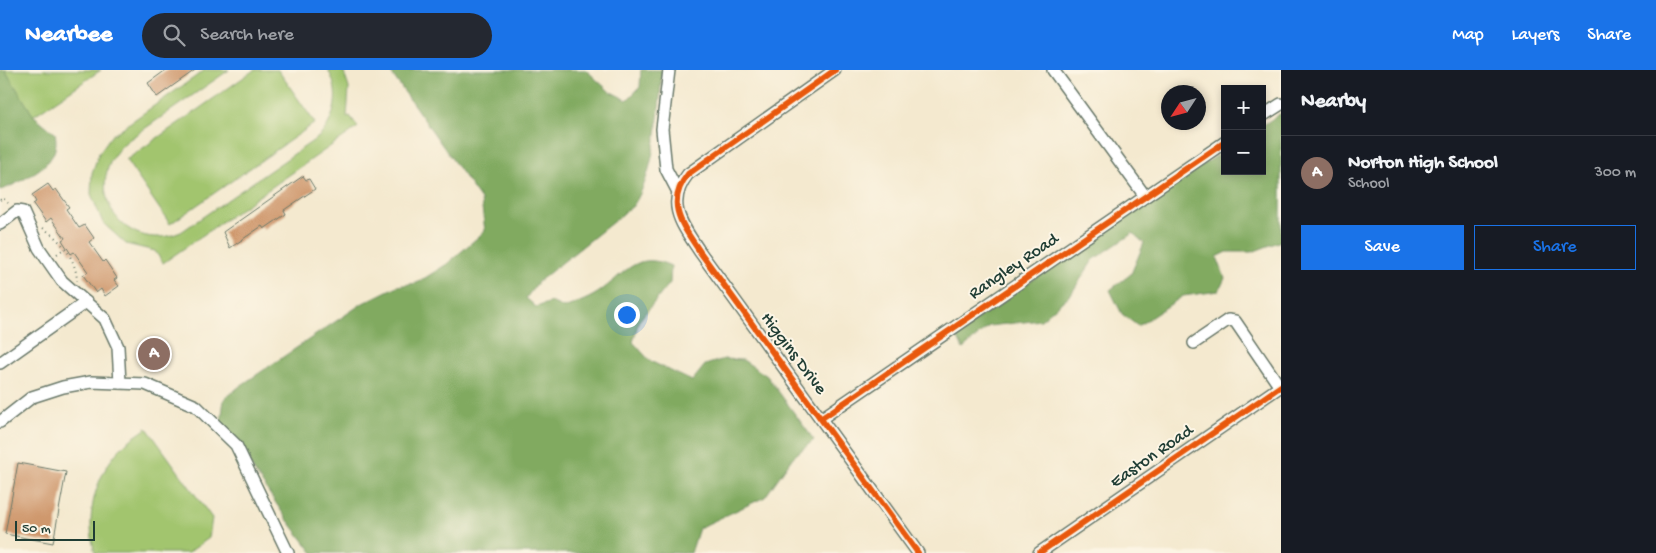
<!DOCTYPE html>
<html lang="en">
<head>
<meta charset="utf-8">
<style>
  :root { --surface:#171b24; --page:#242831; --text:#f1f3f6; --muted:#9ea1a6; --line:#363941; --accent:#1a73e8 }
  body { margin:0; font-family:"Gochi Hand",sans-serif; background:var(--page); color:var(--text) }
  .controls { position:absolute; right:15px; top:15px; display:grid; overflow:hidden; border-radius:0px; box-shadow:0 2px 8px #0003 }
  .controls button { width:45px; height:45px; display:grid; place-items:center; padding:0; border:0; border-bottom:1px solid var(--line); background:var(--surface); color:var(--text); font:25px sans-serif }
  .compass { position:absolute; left:1161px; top:15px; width:45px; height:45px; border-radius:50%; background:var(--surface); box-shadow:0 2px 8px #0003; rotate:234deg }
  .scale { position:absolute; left:15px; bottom:12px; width:80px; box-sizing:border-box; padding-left:5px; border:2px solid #1f3d34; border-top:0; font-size:14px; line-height:18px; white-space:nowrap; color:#1f3d34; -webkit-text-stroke:4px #fcf5e5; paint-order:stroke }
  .you { position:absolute; left:626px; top:244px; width:18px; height:18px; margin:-12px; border:4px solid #fff; border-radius:50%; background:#1a73e8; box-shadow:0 0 0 8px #1a73e833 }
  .badge { display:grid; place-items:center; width:32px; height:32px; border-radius:50%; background:var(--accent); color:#fff; font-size:16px; font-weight:700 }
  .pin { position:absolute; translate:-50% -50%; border:2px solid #fff; box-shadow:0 1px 5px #0006 }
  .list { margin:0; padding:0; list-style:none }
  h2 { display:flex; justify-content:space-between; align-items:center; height:65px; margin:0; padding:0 20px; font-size:21px }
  h2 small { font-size:16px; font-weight:400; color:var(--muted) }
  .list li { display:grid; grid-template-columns:32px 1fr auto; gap:15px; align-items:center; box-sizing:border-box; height:75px; padding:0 20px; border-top:1px solid var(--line) }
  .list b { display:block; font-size:19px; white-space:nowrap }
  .list p { margin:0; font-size:16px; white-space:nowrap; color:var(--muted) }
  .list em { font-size:16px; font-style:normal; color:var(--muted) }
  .actions { display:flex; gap:10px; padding:15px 20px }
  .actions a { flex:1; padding:11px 0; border:1px solid var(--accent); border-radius:0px; text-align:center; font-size:18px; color:var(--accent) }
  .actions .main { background:var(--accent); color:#fff }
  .icon { flex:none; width:28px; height:28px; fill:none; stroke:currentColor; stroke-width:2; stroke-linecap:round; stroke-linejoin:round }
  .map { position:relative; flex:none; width:1281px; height:483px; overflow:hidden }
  header { display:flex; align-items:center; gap:30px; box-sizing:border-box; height:70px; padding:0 25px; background:var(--accent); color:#fff }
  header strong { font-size:24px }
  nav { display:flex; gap:28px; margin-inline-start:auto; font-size:18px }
  .search { width:350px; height:45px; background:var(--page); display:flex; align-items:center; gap:12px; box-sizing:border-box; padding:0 18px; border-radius:28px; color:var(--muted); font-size:19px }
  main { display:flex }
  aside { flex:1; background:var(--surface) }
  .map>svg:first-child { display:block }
</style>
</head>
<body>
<header>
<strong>Nearbee</strong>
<div class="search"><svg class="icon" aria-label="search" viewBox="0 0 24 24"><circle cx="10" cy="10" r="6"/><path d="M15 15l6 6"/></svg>Search here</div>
<nav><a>Map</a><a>Layers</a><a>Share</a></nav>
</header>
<main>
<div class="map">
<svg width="1281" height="483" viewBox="0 0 1281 483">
  <rect width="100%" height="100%" fill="#fcf5e5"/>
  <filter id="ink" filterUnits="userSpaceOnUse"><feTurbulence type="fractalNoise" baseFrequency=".02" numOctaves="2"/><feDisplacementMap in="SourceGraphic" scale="10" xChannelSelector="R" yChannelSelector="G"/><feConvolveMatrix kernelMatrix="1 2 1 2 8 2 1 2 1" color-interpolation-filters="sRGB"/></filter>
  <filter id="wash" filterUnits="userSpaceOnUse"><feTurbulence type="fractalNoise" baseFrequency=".0096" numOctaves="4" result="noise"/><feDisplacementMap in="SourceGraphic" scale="20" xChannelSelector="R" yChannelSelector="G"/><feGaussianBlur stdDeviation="1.12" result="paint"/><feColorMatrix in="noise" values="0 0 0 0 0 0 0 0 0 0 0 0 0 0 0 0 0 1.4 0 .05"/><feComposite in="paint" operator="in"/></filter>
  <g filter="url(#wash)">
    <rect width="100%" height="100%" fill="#f4e9cf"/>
    <!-- green -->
    <g fill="#a2c56e" stroke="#608151">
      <path d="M5 0H101L33 46Z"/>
      <path d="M205 0H229L127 71C77 113 121 187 181 162L320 66C336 47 341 22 328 0H343L349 18 347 47 350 46 358 57 163 193 155 181 126 174 103 153 91 124 92 103 99 83 111 66Z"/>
      <path d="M254 0H278L315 53 170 154 126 90Z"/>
      <path d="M147 358 212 448 209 468 188 483H95C84 445 96 401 125 374 132 368 140 363 147 358Z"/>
    </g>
    <!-- forest -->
    <g fill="#81aa61" stroke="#50744a">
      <path d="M0 0H5L33 45 55 63C57 72 56 82 50 89 43 100 12 117 0 120Z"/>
      <path d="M389 0H586L609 21 627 30 640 17 641 0H662C659 40 656 103 633 136L538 212 526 228 536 237 551 232 564 238C577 233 592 228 603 219 627 201 638 181 671 196L670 213 639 251 633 272 650 291 692 311 705 295 724 289 743 290 767 306 814 370 793 387 765 427 699 458 691 483H313L286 448 221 352 224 329 240 316 363 233 397 216 417 213 447 194 485 161 481 130Z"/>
      <path d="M1281 43V171L1252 182H1227L1217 187 1225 208 1219 221 1183 226 1138 256 1122 244 1110 220 1131 204 1144 173 1133 163 1093 190 1071 224 1041 250 989 256 963 279 954 260 1084 177 1157 123 1225 81V101H1262V56Z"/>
    </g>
    <g id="blocks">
      <!-- building -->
      <g fill="#cf986d">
        <path d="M166 0H195L157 27 148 13Z"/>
        <path d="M303 106 306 110 309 109 315 119 284 140 286 144 264 159 262 156 230 178 223 162Z"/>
        <path d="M48 114 53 121 56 119 69 137 66 139 79 158 85 155 94 168 89 172 103 192 105 190 117 208 114 210 119 216 105 226 101 219 96 223 83 205 88 202 74 182 71 184 62 170 65 168 51 148 46 152 33 134 36 132 32 125Z"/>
        <path d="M18 393 66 402 53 473 5 464Z"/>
      </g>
    </g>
  </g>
  <g filter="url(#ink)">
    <use href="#blocks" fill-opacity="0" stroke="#6a796a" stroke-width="1"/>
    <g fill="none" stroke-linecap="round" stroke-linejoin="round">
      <!-- minor casing -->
      <g stroke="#6a796a" stroke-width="14">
        <g id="minor">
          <path d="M669 0 662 59 666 99 678 122"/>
          <path d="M835 0 688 104C664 134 683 156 700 182L918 483"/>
          <path d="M1053 0 1145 126"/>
          <path d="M1262 46 1281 34"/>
          <path d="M0 154 17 141 23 142 39 178 62 211 105 249 118 277 120 313"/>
          <path d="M1194 273 1228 250 1235 251 1280 317"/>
          <path d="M0 293 86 232"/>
          <path d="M822 348 1225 72"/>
          <path d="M0 352 32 327 63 317 91 312 145 314 196 336 236 375 288 483"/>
          <path d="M1039 483 1281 316"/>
        </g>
      </g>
      <!-- path -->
      <g stroke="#6a796a" stroke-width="2" stroke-dasharray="1 4" stroke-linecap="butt">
        <path d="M0 130 3 128 8 133"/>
        <path d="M43 158C61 170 76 188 77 211"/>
        <path d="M57 184 65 178"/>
      </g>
      <!-- minor -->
      <use href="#minor" stroke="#fff" stroke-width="11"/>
      <!-- cycleway casing -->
      <g stroke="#fcf5e5" stroke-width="9">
        <g id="cycleway">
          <path d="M835 0 688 104C664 134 683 156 700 182L918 483"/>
          <path d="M822 348 1225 72"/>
          <path d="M1039 483 1281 316"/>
        </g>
      </g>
      <!-- cycleway -->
      <use href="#cycleway" stroke="#e8590c" stroke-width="6"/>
    </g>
  </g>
  <g text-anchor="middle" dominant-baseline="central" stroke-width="4" stroke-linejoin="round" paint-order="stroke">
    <!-- street labels -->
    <g font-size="18" fill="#1f3d34" stroke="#fcf5e5">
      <text transform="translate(1014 197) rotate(-34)">Rangley Road</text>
      <text transform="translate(793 284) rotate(53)">Higgins Drive</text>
      <text transform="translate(1152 387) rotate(-35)">Easton Road</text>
    </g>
  </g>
</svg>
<div class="controls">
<button>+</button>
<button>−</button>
</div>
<svg class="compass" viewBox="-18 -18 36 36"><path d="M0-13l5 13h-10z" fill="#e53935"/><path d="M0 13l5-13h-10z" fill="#9ea1a6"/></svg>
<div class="scale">50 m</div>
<div class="you"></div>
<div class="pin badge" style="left:154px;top:284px;background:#8d6e63">A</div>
</div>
<aside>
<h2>Nearby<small></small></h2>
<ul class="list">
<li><span class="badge" style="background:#8d6e63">A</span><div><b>Norton High School</b><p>School</p></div><em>300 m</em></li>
</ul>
<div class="actions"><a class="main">Save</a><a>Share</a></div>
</aside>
</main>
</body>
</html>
